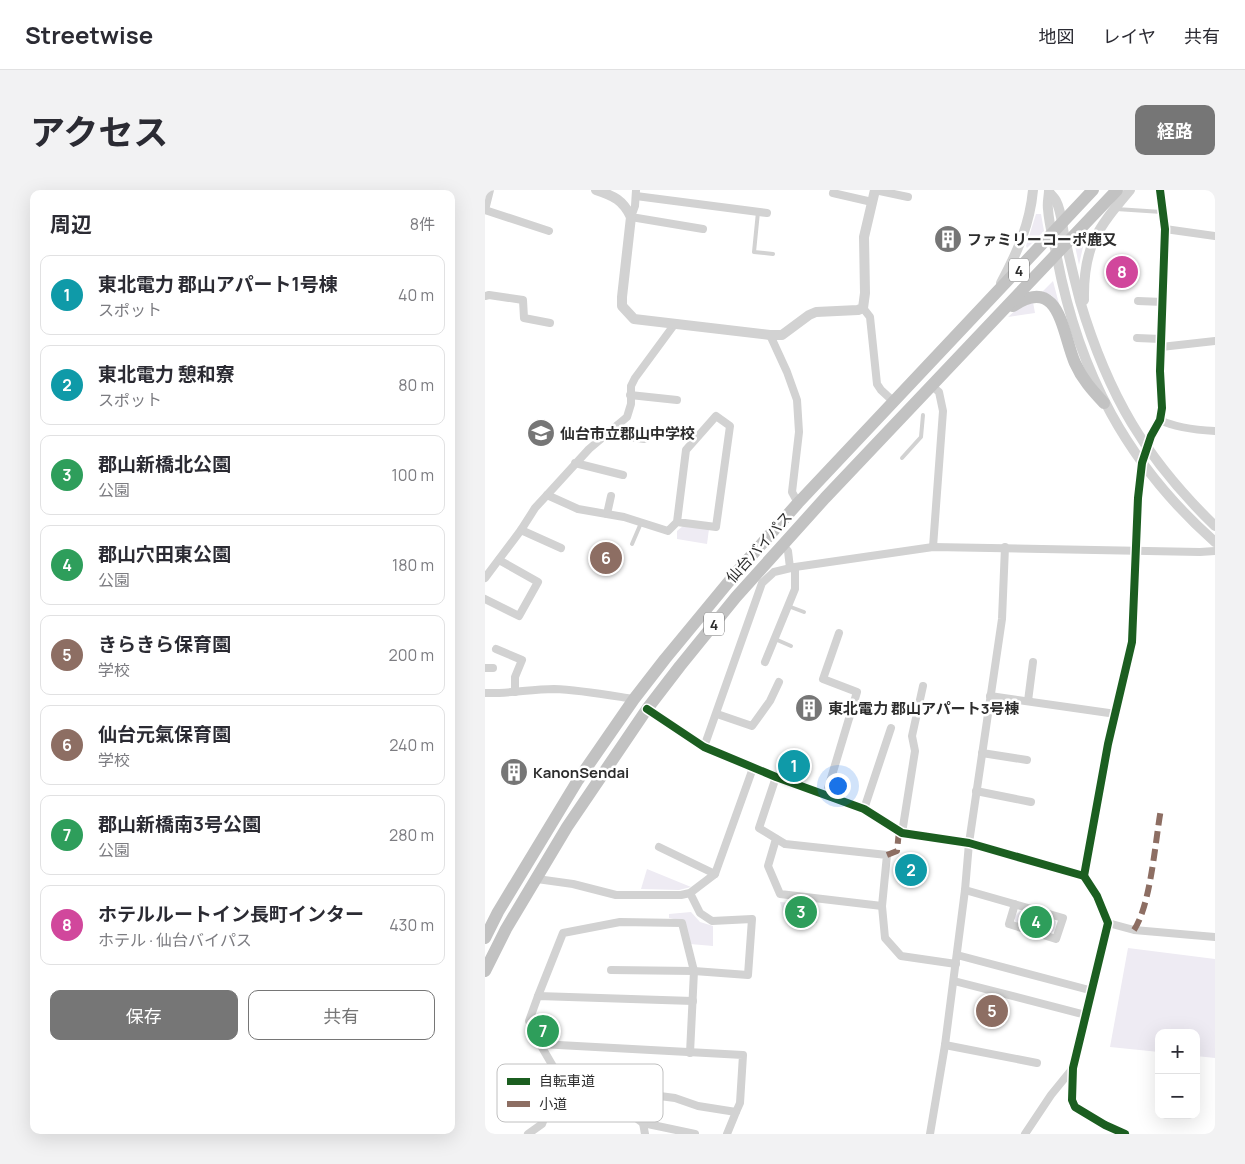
<!DOCTYPE html>
<html lang="ja">
<head>
<meta charset="utf-8">
<style>
  :root { --surface:#fff; --page:#f2f2f3; --text:#2b2b33; --muted:#7c7c81; --line:#e1e1e2; --accent:#767676 }
  body { margin:0; font-family:Manrope,"Noto Sans JP",sans-serif; background:var(--page); color:var(--text) }
  .controls { position:absolute; right:15px; bottom:15px; display:grid; overflow:hidden; border-radius:10px; box-shadow:0 5px 20px #0002 }
  .controls button { width:45px; height:45px; display:grid; place-items:center; padding:0; border:0; border-bottom:1px solid var(--line); background:var(--surface); color:var(--text); font:25px sans-serif }
  .you { position:absolute; left:352px; top:595px; width:18px; height:18px; margin:-12px; border:4px solid #fff; border-radius:50%; background:#1a73e8; box-shadow:0 0 0 8px #1a73e833 }
  .badge { display:grid; place-items:center; width:32px; height:32px; border-radius:50%; background:var(--accent); color:#fff; font-size:16px; font-weight:700 }
  .pin { position:absolute; translate:-50% -50%; border:2px solid #fff; box-shadow:0 1px 5px #0006 }
  .list { margin:0; padding:0; list-style:none }
  h2 { display:flex; justify-content:space-between; align-items:center; height:65px; margin:0; padding:0 20px; font-size:21px }
  h2 small { font-size:16px; font-weight:400; color:var(--muted) }
  .list li { display:grid; grid-template-columns:32px 1fr auto; gap:15px; align-items:center; box-sizing:border-box; height:80px; margin:0 10px 10px; padding:0 10px; border:1px solid var(--line); border-radius:10px }
  .list b { display:block; font-size:19px; white-space:nowrap }
  .list p { margin:0; font-size:16px; white-space:nowrap; color:var(--muted) }
  .list em { font-size:16px; font-style:normal; color:var(--muted) }
  .actions { display:flex; gap:10px; padding:15px 20px }
  .actions a { flex:1; padding:11px 0; border:1px solid var(--accent); border-radius:10px; text-align:center; font-size:18px; color:var(--accent) }
  .actions .main { background:var(--accent); color:#fff }
  .map { position:relative; flex:none; width:730px; height:944px; overflow:hidden; border-radius:10px }
  header { display:flex; align-items:center; gap:30px; box-sizing:border-box; height:70px; padding:0 25px; background:var(--surface); border-bottom:1px solid var(--line) }
  header strong { font-size:24px }
  nav { display:flex; gap:28px; margin-inline-start:auto; font-size:18px }
  .intro { display:flex; align-items:center; justify-content:space-between; box-sizing:border-box; height:120px; padding:0 30px }
  h1 { margin:0; font-size:35px }
  .button { padding:12px 22px; border-radius:10px; background:var(--accent); color:#fff; font-size:18px; font-weight:700 }
  main { display:flex; gap:30px; padding:0 30px }
  aside { flex:1; background:var(--surface); border-radius:10px; box-shadow:0 5px 20px #0002 }
  .map>svg:first-child { display:block }
</style>
</head>
<body>
<header>
<strong>Streetwise</strong>
<nav><a>地図</a><a>レイヤ</a><a>共有</a></nav>
</header>
<div class="intro"><h1>アクセス</h1><a class="button">経路</a></div>
<main>
<aside>
<h2>周辺<small>8件</small></h2>
<ul class="list">
<li><span class="badge" style="background:#0f9aa8">1</span><div><b>東北電力 郡山アパート1号棟</b><p>スポット</p></div><em>40 m</em></li>
<li><span class="badge" style="background:#0f9aa8">2</span><div><b>東北電力 憩和寮</b><p>スポット</p></div><em>80 m</em></li>
<li><span class="badge" style="background:#2e9e5b">3</span><div><b>郡山新橋北公園</b><p>公園</p></div><em>100 m</em></li>
<li><span class="badge" style="background:#2e9e5b">4</span><div><b>郡山穴田東公園</b><p>公園</p></div><em>180 m</em></li>
<li><span class="badge" style="background:#8d6e63">5</span><div><b>きらきら保育園</b><p>学校</p></div><em>200 m</em></li>
<li><span class="badge" style="background:#8d6e63">6</span><div><b>仙台元氣保育園</b><p>学校</p></div><em>240 m</em></li>
<li><span class="badge" style="background:#2e9e5b">7</span><div><b>郡山新橋南3号公園</b><p>公園</p></div><em>280 m</em></li>
<li><span class="badge" style="background:#d1479c">8</span><div><b>ホテルルートイン長町インター</b><p>ホテル · 仙台バイパス</p></div><em>430 m</em></li>
</ul>
<div class="actions"><a class="main">保存</a><a>共有</a></div>
</aside>
<div class="map">
<svg width="730" height="944" viewBox="0 0 730 944">
  <rect width="100%" height="100%" fill="#fff"/>
  <!-- green -->
  <g fill="#eeebf3">
    <path d="M551 24H556L559 41 542 58 541 56Z"/>
    <path d="M604 41 598 57 594 75 590 56Z"/>
    <path d="M568 91 574 114 566 105 557 102Z"/>
    <path d="M548 112 550 123 523 127 533 118Z"/>
    <path d="M198 336 224 339 222 354 192 349V341Z"/>
    <path d="M162 679 206 697 194 700 156 699Z"/>
    <path d="M295 712 333 715 332 733 300 729Z"/>
    <path d="M535 721 569 729 571 732 570 740 565 744 533 734 530 731V726Z"/>
    <path d="M206 722 215 732 228 736V756L205 754 199 731 184 728V724Z"/>
    <path d="M643 758 730 769V868L711 866V843H674V862L625 857Z"/>
    <path d="M48 829 65 831 64 849H58L48 833Z"/>
  </g>
  <g fill="none" stroke-linecap="round" stroke-linejoin="round">
    <!-- service -->
    <g stroke="#d2d2d2" stroke-width="4">
      <path d="M631 19 677 22"/>
      <path d="M273 22 269 62 288 64"/>
      <path d="M417 268 436 247 438 225"/>
      <path d="M147 354 156 333"/>
      <path d="M303 416 319 422"/>
      <path d="M290 449 306 456"/>
    </g>
    <!-- minor -->
    <g stroke="#d2d2d2" stroke-width="8">
      <path d="M151 0 150 16 146 27 218 39"/>
      <path d="M390 0 423 7"/>
      <path d="M348 3 387 12"/>
      <path d="M151 6 282 23"/>
      <path d="M0 20 64 41"/>
      <path d="M0 20 5 0"/>
      <path d="M680 39 730 46"/>
      <path d="M0 106 4 105 38 110 39 128 65 133"/>
      <path d="M653 111 678 112"/>
      <path d="M378 118 385 127 392 194 396 200 409 212"/>
      <path d="M285 145 302 182 312 210 314 242 307 302 313 313"/>
      <path d="M652 148 676 149"/>
      <path d="M676 157 730 151"/>
      <path d="M447 196 454 202 458 221 448 357"/>
      <path d="M145 205 192 210"/>
      <path d="M675 230C691 238 712 240 730 241"/>
      <path d="M133 235 138 246 159 249"/>
      <path d="M90 273 138 285"/>
      <path d="M62 305 93 319 139 327 183 341 192 332 201 260 231 226 245 236 231 337 192 332"/>
      <path d="M122 324 126 306"/>
      <path d="M36 340 76 358"/>
      <path d="M298 355 303 361 305 378"/>
      <path d="M0 388 36 340 50 318 62 305 104 259 142 227 146 214V196L150 188 189 135"/>
      <path d="M0 409 34 426 53 392 14 370"/>
      <path d="M11 459 37 470 30 487V502"/>
      <path d="M280 472 310 399V377"/>
      <path d="M0 478H8"/>
      <path d="M0 503C23 504 46 499 69 499 96 500 123 505 149 509"/>
      <path d="M505 506 631 524"/>
      <path d="M543 511 548 472"/>
      <path d="M162 519 219 557 291 587 379 619 417 643 484 653 599 686 612 706 623 733 588 878 587 910 590 917 620 935 640 944"/>
      <path d="M232 524 267 536 285 511 294 492"/>
      <path d="M219 557 277 393 289 382 310 377 448 357 715 362 730 361"/>
      <path d="M497 563 542 570"/>
      <path d="M291 587 274 638 300 654 402 665 397 716 400 748 416 766 471 774"/>
      <path d="M491 601 546 612"/>
      <path d="M341 605 372 502 338 489 354 443"/>
      <path d="M379 619 406 538"/>
      <path d="M417 643 430 561 427 546 438 496"/>
      <path d="M291 649 283 676 295 704 397 716"/>
      <path d="M174 657 230 684"/>
      <path d="M599 686 623 554 647 452 653 308 657 273 666 246 675 230 677 218 675 181 680 39 675 0"/>
      <path d="M52 689 88 694 131 705H196L205 703 230 684 268 578"/>
      <path d="M480 700 578 728 571 749 524 734 530 714"/>
      <path d="M623 733 649 740 730 747"/>
      <path d="M472 765 608 801"/>
      <path d="M126 780 209 781 263 785 267 729 227 731 215 723 205 703"/>
      <path d="M469 791 601 825"/>
      <path d="M53 806 78 743 135 732 197 733 209 781 205 863"/>
      <path d="M460 855 552 873"/>
      <path d="M88 898 140 902 151 919"/>
      <path d="M158 933 210 944"/>
      <path d="M43 944 57 934 70 899 69 878 55 854"/>
      <path d="M160 944 158 933 151 928V911L167 905 190 908 213 916 251 922 255 913 258 865 55 854 44 831 53 806 208 811"/>
      <path d="M242 944 251 922"/>
      <path d="M445 944 460 855 480 700 484 653 517 429 520 357"/>
      <path d="M540 944 566 905 588 878"/>
    </g>
    <!-- tertiary -->
    <g stroke="#d2d2d2" stroke-width="10">
      <path d="M111 0C129 6 138 10 146 27L137 107V116L149 129 285 145H297L324 125 331 122 373 120 378 118 380 103 379 47 390 0"/>
      <path d="M564 0C564 6 562 13 563 19 564 35 569 52 572 68 594 183 642 274 730 352"/>
      <path d="M564 2C566 5 570 8 571 11 576 20 577 34 579 44 584 67 589 88 595 111 623 205 660 268 730 336"/>
      <path d="M516 93C532 63 545 34 548 0"/>
      <path d="M599 110C598 57 612 39 645 0"/>
    </g>
    <!-- trunk -->
    <g stroke="#c2c2c2" stroke-width="12">
      <path d="M528 116C575 84 577 143 590 173 597 189 607 200 619 213"/>
      <path d="M0 748 13 722 93 590 149 509 180 469 251 383 313 313 608 0"/>
      <path d="M0 781 21 739 82 637 162 519 195 476 251 407 340 308 632 0"/>
    </g>
    <!-- quiet -->
    <g stroke="#8d6e63" stroke-width="6" stroke-dasharray="12 6" stroke-linecap="butt">
      <path d="M402 665 412 661 414 641"/>
      <path d="M649 740C666 714 670 652 676 619"/>
    </g>
    <!-- cycleway casing -->
    <g stroke="#fff" stroke-width="11">
      <g id="cycleway">
        <path d="M162 519 219 557 291 587 379 619 417 643 484 653 599 686 612 706 623 733 588 878 587 910 590 917 620 935 640 944"/>
        <path d="M599 686 623 554 647 452 653 308 657 273 666 246 675 230 677 218 675 181 680 39 675 0"/>
      </g>
    </g>
    <!-- cycleway -->
    <use href="#cycleway" stroke="#1b5e20" stroke-width="8"/>
  </g>
  <!-- icons -->
  <defs>
    <g id="building-disc" transform="scale(1.4375)"><circle r="9.5" fill="#767676" stroke="#fff"/><path d="M-4-6H4V6H1V3H-1V6H-4ZM-2.5-4.3h1.7v1.8h-1.7ZM.8-4.3h1.7v1.8H.8ZM-2.5-1h1.7V.8h-1.7ZM.8-1h1.7V.8H.8Z" fill="#fff"/></g>
    <g id="school-disc" transform="scale(1.4375)"><circle r="9.5" fill="#767676" stroke="#fff"/><path d="M0-5L7-2L0 1L-7-2ZM-4 1L0 2.5L4 1V4Q0 6-4 4Z" fill="#fff"/></g>
  </defs>
  <g fill-rule="evenodd">
    <use href="#building-disc" x="463" y="49"/>
    <use href="#school-disc" x="56" y="243"/>
    <use href="#building-disc" x="324" y="518"/>
    <use href="#building-disc" x="29" y="582"/>
  </g>
  <g text-anchor="middle" dominant-baseline="central" stroke-width="5" stroke-linejoin="round" paint-order="stroke">
    <!-- shield labels -->
    <g fill="#fff" stroke="#6c6c6c" stroke-width="1">
      <rect x="524" y="68.5" width="20" height="23" rx="4"/>
      <rect x="219" y="422.5" width="20" height="23" rx="4"/>
    </g>
    <g font-size="14" font-weight="bold" fill="#2d2d2d">
      <text x="534" y="80">4</text>
      <text x="229" y="434">4</text>
    </g>
    <!-- poi labels -->
    <g font-size="15" font-weight="bold" fill="#2d2d2d" stroke="#fff" text-anchor="start">
      <text x="482" y="49">ファミリーコーポ鹿又</text>
      <text x="75" y="243">仙台市立郡山中学校</text>
      <text x="343" y="518">東北電力 郡山アパート3号棟</text>
      <text x="48" y="582">KanonSendai</text>
    </g>
    <!-- street labels -->
    <g font-size="15" fill="#2d2d2d" stroke="#fff">
      <text transform="translate(274 357) rotate(-48)">仙台バイパス</text>
    </g>
  </g>
  <!-- legend -->
  <rect x="12" y="874" width="166" height="58" rx="8" fill="#fff" stroke="#c0c0c0" stroke-width="1"/>
  <rect x="22" y="888" width="23" height="7" fill="#1b5e20"/>
  <rect x="22" y="911" width="23" height="6" fill="#8d6e63"/>
  <g font-size="14" fill="#2d2d2d">
    <text x="54" y="896">自転車道</text>
    <text x="54" y="919">小道</text>
  </g>
</svg>
<div class="controls">
<button>+</button>
<button>−</button>
</div>
<div class="you"></div>
<div class="pin badge" style="left:309px;top:576px;background:#0f9aa8">1</div>
<div class="pin badge" style="left:426px;top:680px;background:#0f9aa8">2</div>
<div class="pin badge" style="left:316px;top:722px;background:#2e9e5b">3</div>
<div class="pin badge" style="left:551px;top:732px;background:#2e9e5b">4</div>
<div class="pin badge" style="left:507px;top:821px;background:#8d6e63">5</div>
<div class="pin badge" style="left:121px;top:368px;background:#8d6e63">6</div>
<div class="pin badge" style="left:58px;top:841px;background:#2e9e5b">7</div>
<div class="pin badge" style="left:637px;top:82px;background:#d1479c">8</div>
</div>
</main>
</body>
</html>
